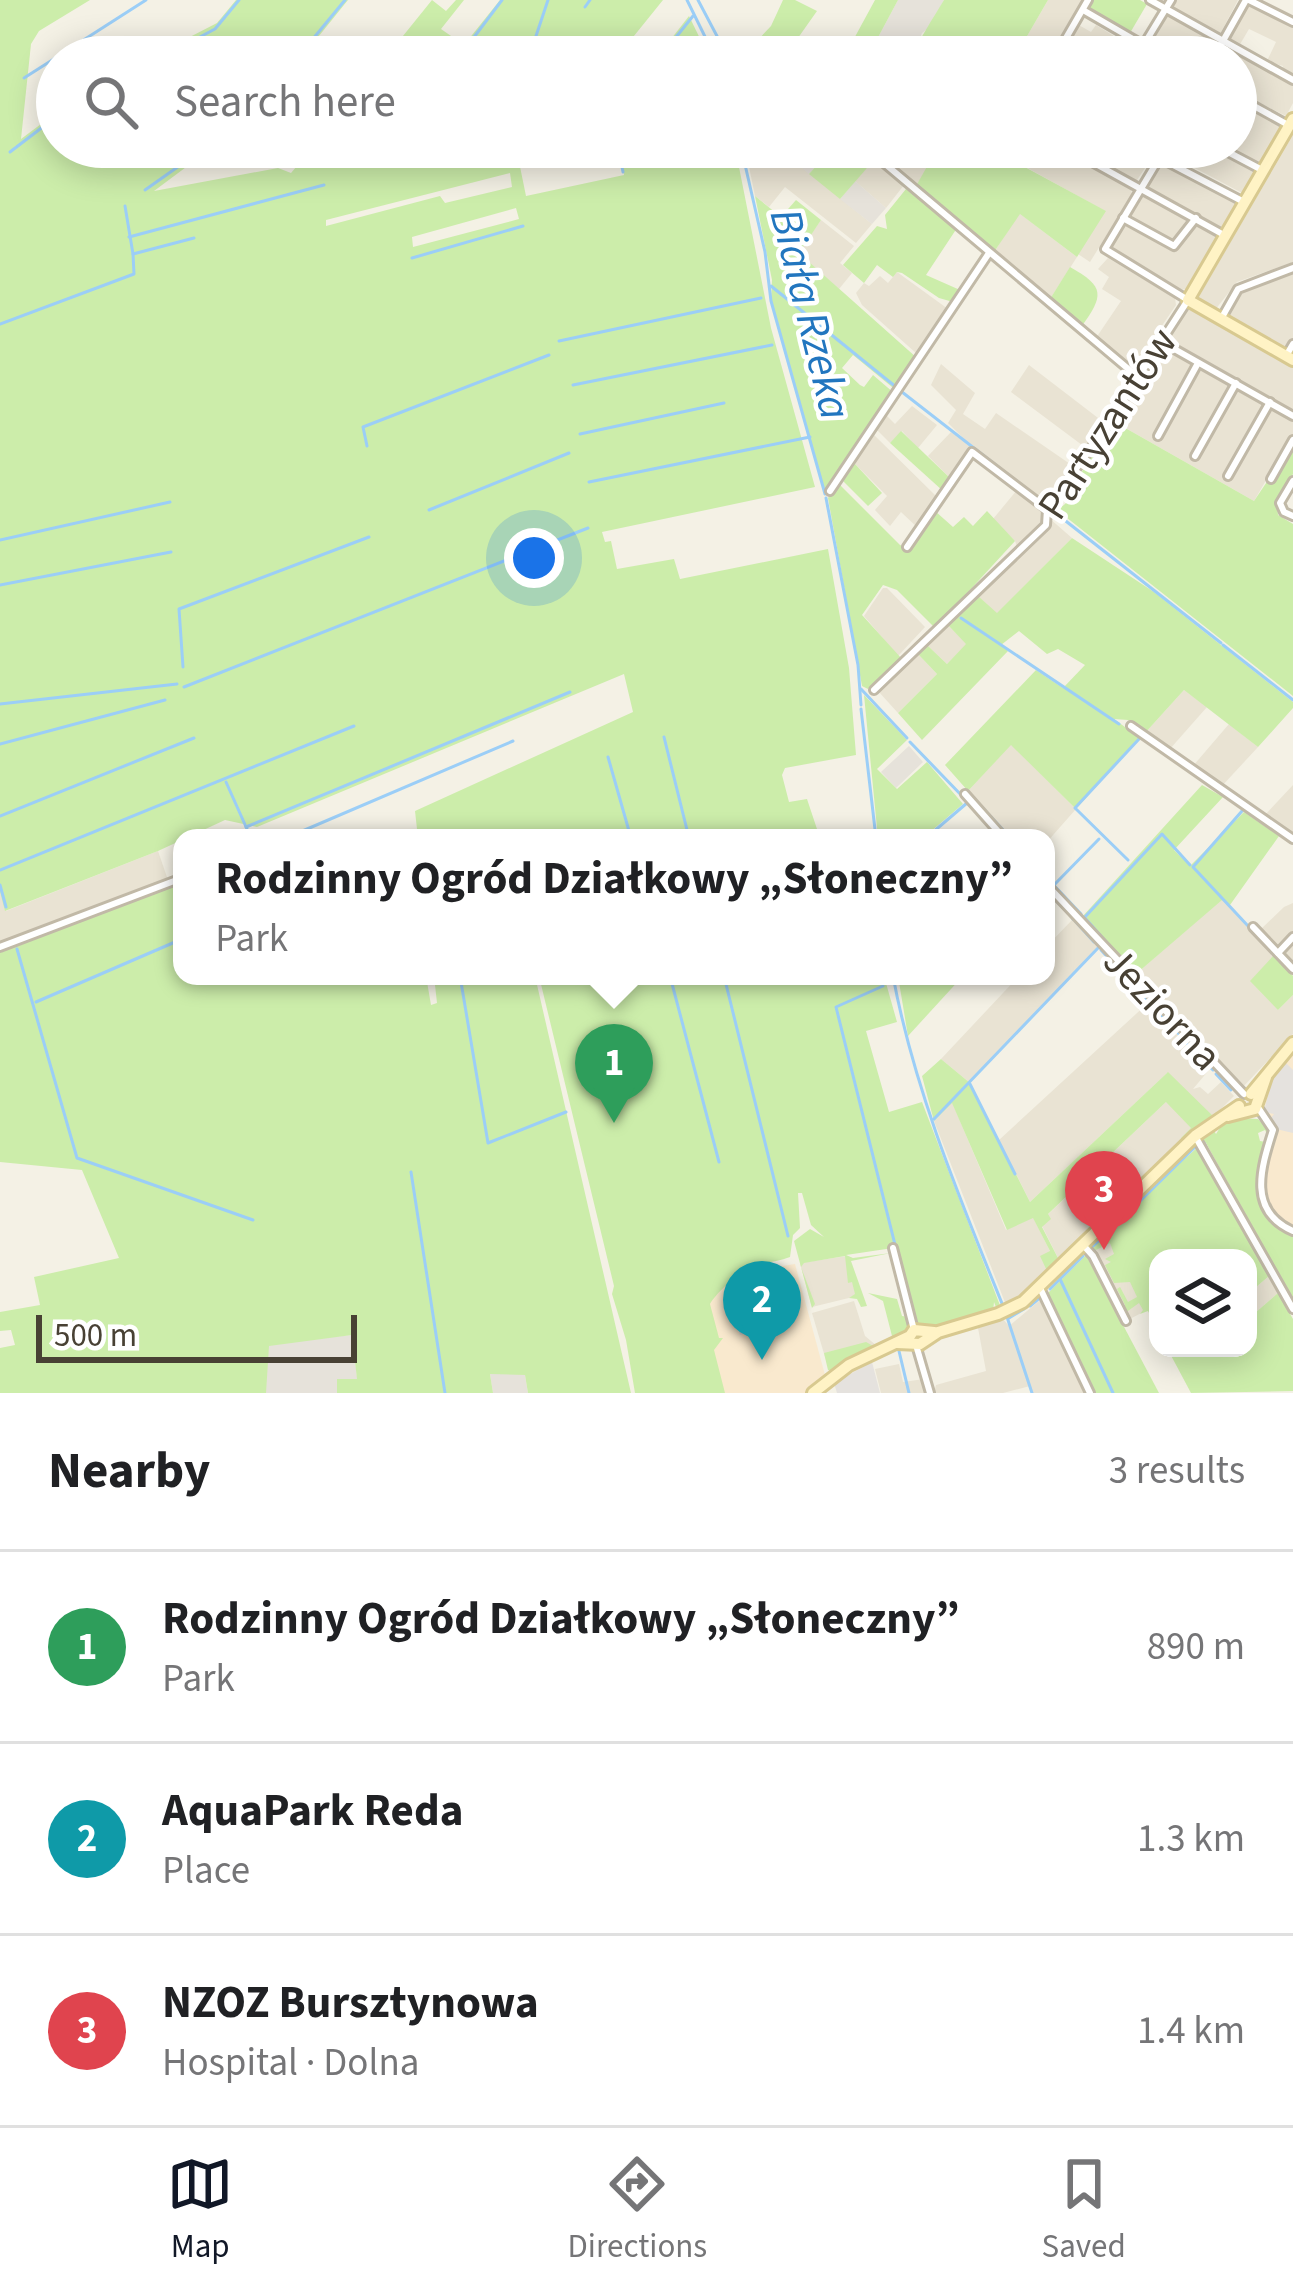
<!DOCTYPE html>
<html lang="en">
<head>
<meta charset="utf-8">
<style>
  :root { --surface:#fff; --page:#f2f2f2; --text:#202124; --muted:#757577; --line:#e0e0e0; --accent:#111827 }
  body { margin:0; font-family:"Source Sans 3",sans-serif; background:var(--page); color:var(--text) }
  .controls { position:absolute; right:36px; bottom:36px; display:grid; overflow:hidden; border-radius:24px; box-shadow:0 6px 30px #0003 }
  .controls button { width:108px; height:108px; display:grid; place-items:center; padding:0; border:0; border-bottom:3px solid var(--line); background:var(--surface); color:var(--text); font:60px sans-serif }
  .scale { position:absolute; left:36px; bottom:30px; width:321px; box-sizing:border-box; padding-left:12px; border:6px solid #484134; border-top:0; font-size:33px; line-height:42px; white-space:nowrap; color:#484134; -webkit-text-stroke:9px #fff; paint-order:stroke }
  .you { position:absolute; left:534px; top:558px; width:42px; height:42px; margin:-30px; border:9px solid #fff; border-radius:50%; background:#1a73e8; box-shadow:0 0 0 18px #1a73e833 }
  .badge { display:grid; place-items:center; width:78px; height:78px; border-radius:50%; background:var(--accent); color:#fff; font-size:39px; font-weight:700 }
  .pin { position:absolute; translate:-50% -99px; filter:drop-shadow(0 3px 6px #0008) }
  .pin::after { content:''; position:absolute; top:63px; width:42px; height:36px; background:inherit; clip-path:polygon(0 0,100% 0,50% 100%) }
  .popup { position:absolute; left:173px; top:829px; width:882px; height:156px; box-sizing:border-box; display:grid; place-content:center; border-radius:24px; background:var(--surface); filter:drop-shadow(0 3px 9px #0005); font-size:39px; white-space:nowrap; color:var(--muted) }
  .popup b { font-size:45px; color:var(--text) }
  .popup::after { content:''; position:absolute; left:50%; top:100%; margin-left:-24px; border:24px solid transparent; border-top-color:var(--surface) }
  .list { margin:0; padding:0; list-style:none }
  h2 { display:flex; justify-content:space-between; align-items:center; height:156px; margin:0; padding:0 48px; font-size:51px }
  h2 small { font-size:39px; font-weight:400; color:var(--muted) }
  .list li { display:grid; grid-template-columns:78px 1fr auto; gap:36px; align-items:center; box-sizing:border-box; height:192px; padding:0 48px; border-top:3px solid var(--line) }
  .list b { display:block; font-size:45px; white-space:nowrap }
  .list p { margin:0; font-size:39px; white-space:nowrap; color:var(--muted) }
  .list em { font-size:39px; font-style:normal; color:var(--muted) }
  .icon { flex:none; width:66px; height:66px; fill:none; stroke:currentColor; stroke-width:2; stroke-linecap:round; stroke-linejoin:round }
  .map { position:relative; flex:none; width:1293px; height:1393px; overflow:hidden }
  .search { position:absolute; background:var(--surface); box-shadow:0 6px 30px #0003; left:36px; right:36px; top:36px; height:132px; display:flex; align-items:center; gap:30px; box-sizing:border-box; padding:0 42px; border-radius:66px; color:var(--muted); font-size:45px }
  .sheet { height:732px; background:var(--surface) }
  nav { display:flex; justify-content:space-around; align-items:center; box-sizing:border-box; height:168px; border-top:3px solid var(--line); background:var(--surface); font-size:33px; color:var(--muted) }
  nav a { display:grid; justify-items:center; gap:6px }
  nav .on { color:var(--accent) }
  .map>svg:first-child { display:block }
</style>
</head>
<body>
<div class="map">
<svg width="1293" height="1393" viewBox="0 0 1293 1393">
  <rect width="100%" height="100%" fill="#f4f1e5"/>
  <!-- residential -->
  <g fill="#e9e3d3">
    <path d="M1048 0H1084L1049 57H1015Z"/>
    <path d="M1174 0H1238L1208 57H1173L1149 43Z"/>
    <path d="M1248 4 1293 26V79L1281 73 1283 66 1267 61 1276 42 1249 29 1239 46 1228 40Z"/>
    <path d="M1077 24 1091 32 1096 25 1138 51 1134 57H1058Z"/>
    <path d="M1221 47 1293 82V103L1286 116 1236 91V57H1216Z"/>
    <path d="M1236 100 1281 125 1244 194 1170 155 1175 147H1236Z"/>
    <path d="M1293 135V262L1237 282 1215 310 1197 300Z"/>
    <path d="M745 147H780L770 161 800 166 872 224 856 243 785 187 769 207 755 196Z"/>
    <path d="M1032 147H1055L1131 189 1132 194 1090 262 1078 254 1105 211 1022 165Z"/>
    <path d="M1070 147H1135L1151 159 1135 183Z"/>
    <path d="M908 149 930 164 916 186 895 169Z"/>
    <path d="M874 160 904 185 886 208 855 181Z"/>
    <path d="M1164 163 1235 202 1237 207 1186 289 1180 290 1113 250 1112 246 1159 164Z"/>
    <path d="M1019 213 1077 257 1050 299 997 255 996 249Z"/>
    <path d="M821 220 854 246 840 263 852 273 839 289 798 253Z"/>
    <path d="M1108 258 1175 298 1176 305 1132 370 1096 338 1121 301 1102 289 1109 277 1098 269Z"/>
    <path d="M897 272 948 309 920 352 916 353 862 305 856 293 864 283 869 286 880 276 888 283Z"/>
    <path d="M1293 272V355L1226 315 1245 289Z"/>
    <path d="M1190 307 1293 366V412L1167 341Z"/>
    <path d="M1168 349 1293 422V434L1254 501 1113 421 1162 351Z"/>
    <path d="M941 364 975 393 963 414 985 429 996 413 1073 466 1045 502 973 447 951 479 928 456 951 432 969 444 948 423 956 410 931 385Z"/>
    <path d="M1029 365 1102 421 1083 450 1082 445 1011 392Z"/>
    <path d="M912 406 937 425 918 448 902 431 890 443 874 427 884 413 895 424Z"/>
    <path d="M871 432 938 498 918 528 901 512 890 526 875 510 887 496 855 464Z"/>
    <path d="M1017 490 1072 538 997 614 977 595 1020 555 1015 541 993 519Z"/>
    <path d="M883 588H887L925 627 898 656 864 616Z"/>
    <path d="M948 625 967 644 947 664 927 645Z"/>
    <path d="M918 654 937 674 898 713 879 692Z"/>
    <path d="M1184 690 1207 707 1169 750 1145 733Z"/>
    <path d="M1229 724 1258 747 1221 787 1193 766Z"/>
    <path d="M1011 744 1076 809 1046 843V838H1011L968 791Z"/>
    <path d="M1293 785V835L1292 837 1263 817Z"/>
    <path d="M158 851 169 883 0 945V892L6 911Z"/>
    <path d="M1222 899 1249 928 1260 930 1284 907 1293 903V976L1273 955 1278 1010 1293 995V1034L1241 1089 1136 974Z"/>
    <path d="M1073 919 1098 947 970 1083 941 1059 1019 976H1046V947Z"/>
    <path d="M1149 1002 1209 1070 1193 1089 1200 1087 1208 1094 1221 1082 1234 1096 1212 1118 1167 1073 1030 1202 999 1140Z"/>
    <path d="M1167 1101 1194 1131 1060 1262 1040 1222Z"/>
    <path d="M952 1102 1006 1230 1033 1217 1050 1251 1048 1273 1019 1299 1006 1305 934 1121Z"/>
    <path d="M1107 1234 1147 1310 1128 1320 1093 1252Z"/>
    <path d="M847 1256 857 1296 812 1307 800 1263Z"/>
    <path d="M1269 1276 1278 1293 1248 1319V1294Z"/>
    <path d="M1045 1296 1088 1393H1033L1030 1386 1003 1393H934L936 1385 986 1371 978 1328 1003 1319 1009 1326Z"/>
    <path d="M854 1301 865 1336 877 1346 830 1374 812 1313Z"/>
    <path d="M899 1364 903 1382 924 1379 927 1393H881L875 1369Z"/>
  </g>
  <!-- commercial -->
  <g fill="#f9e9ce">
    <path d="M1293 1050V1300L1274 1264 1264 1179 1276 1130 1264 1112 1270 1080Z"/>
    <path d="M795 1264 825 1375 823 1379 808 1393H724L695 1280Z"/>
  </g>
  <!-- industrial -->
  <g fill="#e6e2da">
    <path d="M898 0H944L930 27 922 33 912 57H894L875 43Z"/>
    <path d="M780 147H833L809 174 800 166 768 161Z"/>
    <path d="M855 181 886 208 872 224 840 199Z"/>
    <path d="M909 746 923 762 896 788 881 772Z"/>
    <path d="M352 1335 359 1393H262L263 1344Z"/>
    <path d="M504 1372 525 1375 528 1393H493L490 1374Z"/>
  </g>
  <!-- green -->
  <g fill="#ccedaa" fill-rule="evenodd">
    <path d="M0 0H90L39 31 31 44 21 139 57 112V147H213L154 191 278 168 291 173 313 147H516L526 196 624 175 620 147H735L771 328 815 487 602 532 605 542 611 541 617 569 674 559 680 579 828 549 849 668 856 755 785 768 782 775 789 802 807 799 820 838H418L415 811 633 712 624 674 257 827 225 820 158 851 5 911 0 892ZM510 173 512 187 445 203 440 196 326 226V220ZM516 208 519 219 413 247 412 237Z"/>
    <path d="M236 0H348L302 57H151L217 23Z"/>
    <path d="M432 0 446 11 456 0H464L441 29 464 45 500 0H663L617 57H386Z"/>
    <path d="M783 0H795L817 11 793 45 808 57H742L771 26Z"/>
    <path d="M875 0H898L875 43 873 57H844Z"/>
    <path d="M944 0H1048L1015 57H912C921 36 932 20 944 0Z"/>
    <path d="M1091 0H1140L1147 4 1130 33 1086 9Z"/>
    <path d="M689 16 709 57H657Z"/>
    <path d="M833 147H859L874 160 840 199 809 174Z"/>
    <path d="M894 147H1032L1023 166 1106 211 1077 257 1020 214 996 249 997 254 916 186 929 163 909 149 895 169 885 160Z"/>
    <path d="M906 189 957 228 926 275 960 290 953 302 939 298 902 273 897 272 893 277 877 265 864 283 843 265 877 226 887 229 885 215Z"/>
    <path d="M755 196 781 217 796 200 821 220 799 253 917 358 898 386 892 387 853 355 842 368 860 385 864 387 873 375 894 393 825 493 771 301 772 280Z"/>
    <path d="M1070 267C1106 287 1103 296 1082 326L1050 299Z"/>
    <path d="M1113 421 1254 501 1293 443V474L1277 502 1278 515 1293 524V696L1057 510C1070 503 1075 490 1078 478Z"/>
    <path d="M901 431 951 479 943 491 890 443Z"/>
    <path d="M855 464 882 493 868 506 843 481Z"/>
    <path d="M838 483 900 545 909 549 935 511 953 527 964 517 973 526 987 511 1015 541 935 628 897 590 883 585 862 615 902 659 868 689 862 686 828 498Z"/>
    <path d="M1072 538 1154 592 1293 702V708L1258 747 1184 690 1145 733 1128 720 1114 719 1140 738 1076 809 1011 745 968 791 945 765 1036 670 1063 688 1085 665 1058 649 1047 654 1019 631 1001 645 1008 651 922 740 898 713 937 674 918 654 927 645 947 664 966 644 948 625 977 595 997 613Z"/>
    <path d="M864 695 907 740 877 769 897 789 927 762 963 804 923 838H878Z"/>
    <path d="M1202 785 1223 797 1174 850 1190 866 1244 812 1279 836 1230 905 1222 900 1136 974 1082 917Z"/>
    <path d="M182 878V976H426L431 1005 437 1003 434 976H535L631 1393H528L525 1375 490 1374 493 1393H337V1379H357L352 1335 269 1346 266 1393H0V1348L15 1345 11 1330 0 1331V1312L40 1305 34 1277 119 1258 82 1170 0 1162V950Z"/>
    <path d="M1274 955 1293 976V995L1278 1010 1250 981Z"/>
    <path d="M539 976H884L897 1022 866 1031 889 1112 922 1102 1001 1308 997 1310 994 1302 993 1312C974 1317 948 1330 928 1329 905 1328 899 1269 893 1248L846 1255 853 1258 891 1253 851 1261 867 1306 861 1307 857 1299 849 1298 855 1294 852 1282 848 1283 845 1256 804 1263 801 1267 815 1304 812 1308 794 1241 810 1229 824 1237 811 1225 802 1193H798L800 1228 793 1235 790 1257C778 1262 764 1262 752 1267 738 1273 717 1292 710 1304L719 1338H723L714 1350 725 1393H635L626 1340 612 1294 614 1286Z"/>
    <path d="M898 976H961L962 977 908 1036Z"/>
    <path d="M941 1059 970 1083 1030 1202 1168 1072 1215 1118 1184 1142 1181 1138 1191 1128 1166 1102 1048 1214 1051 1219 1042 1227 1060 1262 1048 1273 1040 1256 1050 1251 1033 1218 1007 1230 952 1103 934 1121 922 1076Z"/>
    <path d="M1241 1118 1258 1119 1269 1130 1268 1136 1265 1130 1258 1133 1260 1141 1266 1142C1258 1177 1249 1218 1293 1233V1301L1206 1143 1200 1140 1201 1135 1202 1138C1206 1133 1211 1128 1218 1127L1213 1129 1216 1134 1221 1126Z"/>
    <path d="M1198 1147 1269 1276 1248 1294V1258H1158V1330L1148 1311 1140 1314 1143 1310 1139 1303 1125 1313 1121 1308 1125 1305 1117 1289 1120 1287 1128 1302 1137 1297 1130 1282 1114 1283 1105 1265 1111 1262 1105 1259 1114 1254 1110 1243 1094 1251 1091 1244 1088 1247 1124 1214 1133 1212 1134 1204Z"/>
    <path d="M1086 1255 1159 1393H1092L1048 1293Z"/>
    <path d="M868 1293 897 1299 902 1316 909 1317 910 1331 882 1345 892 1336 883 1301Z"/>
    <path d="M1278 1293 1293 1319V1391L1191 1393 1167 1348H1248V1319Z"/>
    <path d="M866 1342 875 1347 834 1371 828 1370 824 1353Z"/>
  </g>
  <!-- parking -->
  <g fill="#e5e2de">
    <path d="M1285 1062 1293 1070V1133L1276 1129 1271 1118 1274 1114 1264 1112 1271 1081Z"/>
    <path d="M786 1279 797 1319 740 1335 728 1295Z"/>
    <path d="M872 1362 880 1393H837L834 1383Z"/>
  </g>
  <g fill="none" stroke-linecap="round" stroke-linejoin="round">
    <!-- stream -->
    <g stroke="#9bcef7" stroke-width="3">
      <path d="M687 0 715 57"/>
      <path d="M698 0 728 57"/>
      <path d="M585 7 590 0"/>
      <path d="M57 57 146 0"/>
      <path d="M162 57 215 29 239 0"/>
      <path d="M298 57 345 0"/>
      <path d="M459 57 502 0"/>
      <path d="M529 57 548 0"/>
      <path d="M660 57 693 16"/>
      <path d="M24 78 57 57"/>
      <path d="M618 147 623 172"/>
      <path d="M741 147 765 252 771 301 825 494"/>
      <path d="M10 152 57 116"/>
      <path d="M347 163 364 147"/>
      <path d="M145 190 206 147"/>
      <path d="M125 206 133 254 194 238"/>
      <path d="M129 237 324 185"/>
      <path d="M412 258 523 226"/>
      <path d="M771 286 896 387"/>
      <path d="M0 324 134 274 133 254"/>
      <path d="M559 341 761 298"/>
      <path d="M573 385 772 345"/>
      <path d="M902 392 1042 501"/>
      <path d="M580 434 724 403"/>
      <path d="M367 446 363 427 549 355"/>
      <path d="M589 482 810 437"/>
      <path d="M826 498 858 665 861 705"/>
      <path d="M429 510 569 453"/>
      <path d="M1053 511 1221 643"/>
      <path d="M0 540 170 502"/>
      <path d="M0 585 171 552"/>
      <path d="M961 618 1119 724"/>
      <path d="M1223 645 1293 700"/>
      <path d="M183 667 179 609 369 537"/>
      <path d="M184 687 588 528"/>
      <path d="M861 689 907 738"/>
      <path d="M0 704 177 684"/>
      <path d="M861 709 876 838"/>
      <path d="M664 737 689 838"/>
      <path d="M910 742 964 798"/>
      <path d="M0 744 165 700"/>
      <path d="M608 757 631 838"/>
      <path d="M226 782 251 838"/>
      <path d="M967 791 1005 832"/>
      <path d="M966 801 999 838"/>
      <path d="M1242 811 1193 867 1249 927"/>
      <path d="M0 816 194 738"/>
      <path d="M246 827 570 692"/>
      <path d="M1007 835 1010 838"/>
      <path d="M437 837V838"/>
      <path d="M286 838 513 741"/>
      <path d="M426 838 433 835"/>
      <path d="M926 838 967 803"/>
      <path d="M1128 860 1075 808 1139 739"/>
      <path d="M0 870 354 726"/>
      <path d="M1046 877 1081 914"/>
      <path d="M0 885 6 907"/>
      <path d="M1054 885 1099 839"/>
      <path d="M1046 890 1069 914"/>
      <path d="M1072 917 1073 919"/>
      <path d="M1084 918 1162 834 1190 865"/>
      <path d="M1085 918 1130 969"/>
      <path d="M1076 922 1094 942"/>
      <path d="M17 949 77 1158 253 1220"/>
      <path d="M1101 950 1112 962"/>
      <path d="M1116 966 1149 1002"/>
      <path d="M460 976 488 1143 566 1112"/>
      <path d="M670 976 719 1162"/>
      <path d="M724 976 788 1236"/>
      <path d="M893 976C914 1089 960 1199 1003 1306"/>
      <path d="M883 986 836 1007 904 1281"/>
      <path d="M36 1002 182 939"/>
      <path d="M1153 1006 1157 1010"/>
      <path d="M1161 1015 1171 1026"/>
      <path d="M1174 1028 1179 1034"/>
      <path d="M1183 1039 1198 1055"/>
      <path d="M1202 1059 1213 1070"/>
      <path d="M1216 1074 1231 1090"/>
      <path d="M970 1084 1015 1174"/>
      <path d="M934 1119 1099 947"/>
      <path d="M1204 1143 1212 1160"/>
      <path d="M1215 1165 1250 1228"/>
      <path d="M411 1172 445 1393"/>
      <path d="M1135 1206 1195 1147"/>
      <path d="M1093 1246 1125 1216"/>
      <path d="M1276 1273 1287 1292"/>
      <path d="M1060 1279 1113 1393"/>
      <path d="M1050 1289 1083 1256"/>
      <path d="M1291 1299 1293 1303"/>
      <path d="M1030 1306 1042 1296"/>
      <path d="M1007 1317 1032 1393"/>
      <path d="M1009 1318 1024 1309"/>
      <path d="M899 1351 909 1393"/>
    </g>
    <!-- street casing -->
    <g stroke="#c1b9a7" stroke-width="12">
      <g id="street">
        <path d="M1150 0 1293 80"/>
        <path d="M1249 0 1293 22"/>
        <path d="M1083 10 1164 57"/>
        <path d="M1143 46 1171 0"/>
        <path d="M1055 57 1088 0"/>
        <path d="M1214 57 1246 0"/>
        <path d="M1236 96 1290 126"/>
        <path d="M865 147 1139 378"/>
        <path d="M1065 147 1224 235"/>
        <path d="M1139 147 1244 202"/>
        <path d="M1228 152 1262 170"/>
        <path d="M1123 218 1174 246 1196 218"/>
        <path d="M1221 319 1238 289 1293 268"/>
        <path d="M1162 342 1293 416"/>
        <path d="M1286 356 1293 344"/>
        <path d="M1158 436 1198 363"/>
        <path d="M1195 456 1236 383"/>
        <path d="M1228 476 1270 402"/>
        <path d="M1271 479 1293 440"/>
        <path d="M1293 481 1280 503 1284 512 1293 516"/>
        <path d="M830 491 989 253"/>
        <path d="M907 547 972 452 1047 509"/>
        <path d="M874 690 1046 525 1047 509 1104 430 1188 300 1105 249 1166 147"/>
        <path d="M1131 726 1293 839"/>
        <path d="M965 794 1004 838"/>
        <path d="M1046 884 1244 1094"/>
        <path d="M1253 927 1293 969"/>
        <path d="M0 947 182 878"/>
        <path d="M1278 953 1293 937"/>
        <path d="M1257 1106 1273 1130C1261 1168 1247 1211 1293 1231"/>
        <path d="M1195 1136 1293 1309"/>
        <path d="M1084 1246 1093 1256 1126 1321"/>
        <path d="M893 1248 914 1330"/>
        <path d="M1040 1288 1090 1393"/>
        <path d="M916 1345 930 1393"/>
      </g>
    </g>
    <!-- secondary casing -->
    <g stroke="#d8c990" stroke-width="16">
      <g id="secondary">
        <path d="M1293 119 1188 300 1293 360"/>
        <path d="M1251 1094 1293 1043"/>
        <path d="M1228 1116 1255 1109 1266 1077"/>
        <path d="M897 1343 920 1344 938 1332 998 1314 1023 1302 1195 1136 1239 1106"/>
        <path d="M813 1393 849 1365 910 1336 914 1330 934 1332"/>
      </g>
    </g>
    <!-- street -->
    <use href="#street" stroke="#fff" stroke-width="6"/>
    <!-- secondary -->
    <use href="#secondary" stroke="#fff3c5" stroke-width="10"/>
  </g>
  <g text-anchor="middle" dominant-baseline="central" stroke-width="9" stroke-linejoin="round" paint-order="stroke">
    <!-- street labels -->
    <g font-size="42" fill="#484134" stroke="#fff">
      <text transform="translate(1108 424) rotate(-57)">Partyzantów</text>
      <text transform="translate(1162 1009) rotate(47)">Jeziorna</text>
    </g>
    <!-- water labels -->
    <g font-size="45" font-style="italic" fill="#2276bf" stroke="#fff">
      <text transform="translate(810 314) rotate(76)">Biała Rzeka</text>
    </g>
  </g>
</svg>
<div class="controls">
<button><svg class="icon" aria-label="layers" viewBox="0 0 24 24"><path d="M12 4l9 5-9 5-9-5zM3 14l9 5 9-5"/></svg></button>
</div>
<div class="scale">500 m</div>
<div class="you"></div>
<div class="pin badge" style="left:614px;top:1123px;background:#2e9e5b">1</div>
<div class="popup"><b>Rodzinny Ogród Działkowy „Słoneczny”</b>Park</div>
<div class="pin badge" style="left:762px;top:1360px;background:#0f9aa8">2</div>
<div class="pin badge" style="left:1104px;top:1250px;background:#e0444e">3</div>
<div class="search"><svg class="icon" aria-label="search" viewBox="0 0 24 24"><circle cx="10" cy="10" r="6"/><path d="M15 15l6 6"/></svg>Search here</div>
</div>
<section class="sheet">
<h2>Nearby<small>3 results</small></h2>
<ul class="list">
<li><span class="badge" style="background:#2e9e5b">1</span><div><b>Rodzinny Ogród Działkowy „Słoneczny”</b><p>Park</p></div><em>890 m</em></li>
<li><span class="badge" style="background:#0f9aa8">2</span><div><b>AquaPark Reda</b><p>Place</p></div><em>1.3 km</em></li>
<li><span class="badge" style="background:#e0444e">3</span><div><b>NZOZ Bursztynowa</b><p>Hospital · Dolna</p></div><em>1.4 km</em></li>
</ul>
</section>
<nav>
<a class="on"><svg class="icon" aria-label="map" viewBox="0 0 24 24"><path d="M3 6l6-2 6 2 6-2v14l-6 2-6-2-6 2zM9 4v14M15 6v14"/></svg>Map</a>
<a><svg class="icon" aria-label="directions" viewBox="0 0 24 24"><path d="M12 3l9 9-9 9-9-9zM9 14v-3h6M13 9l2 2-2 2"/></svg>Directions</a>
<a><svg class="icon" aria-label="saved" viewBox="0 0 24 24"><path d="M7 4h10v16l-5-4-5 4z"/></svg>Saved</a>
</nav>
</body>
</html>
